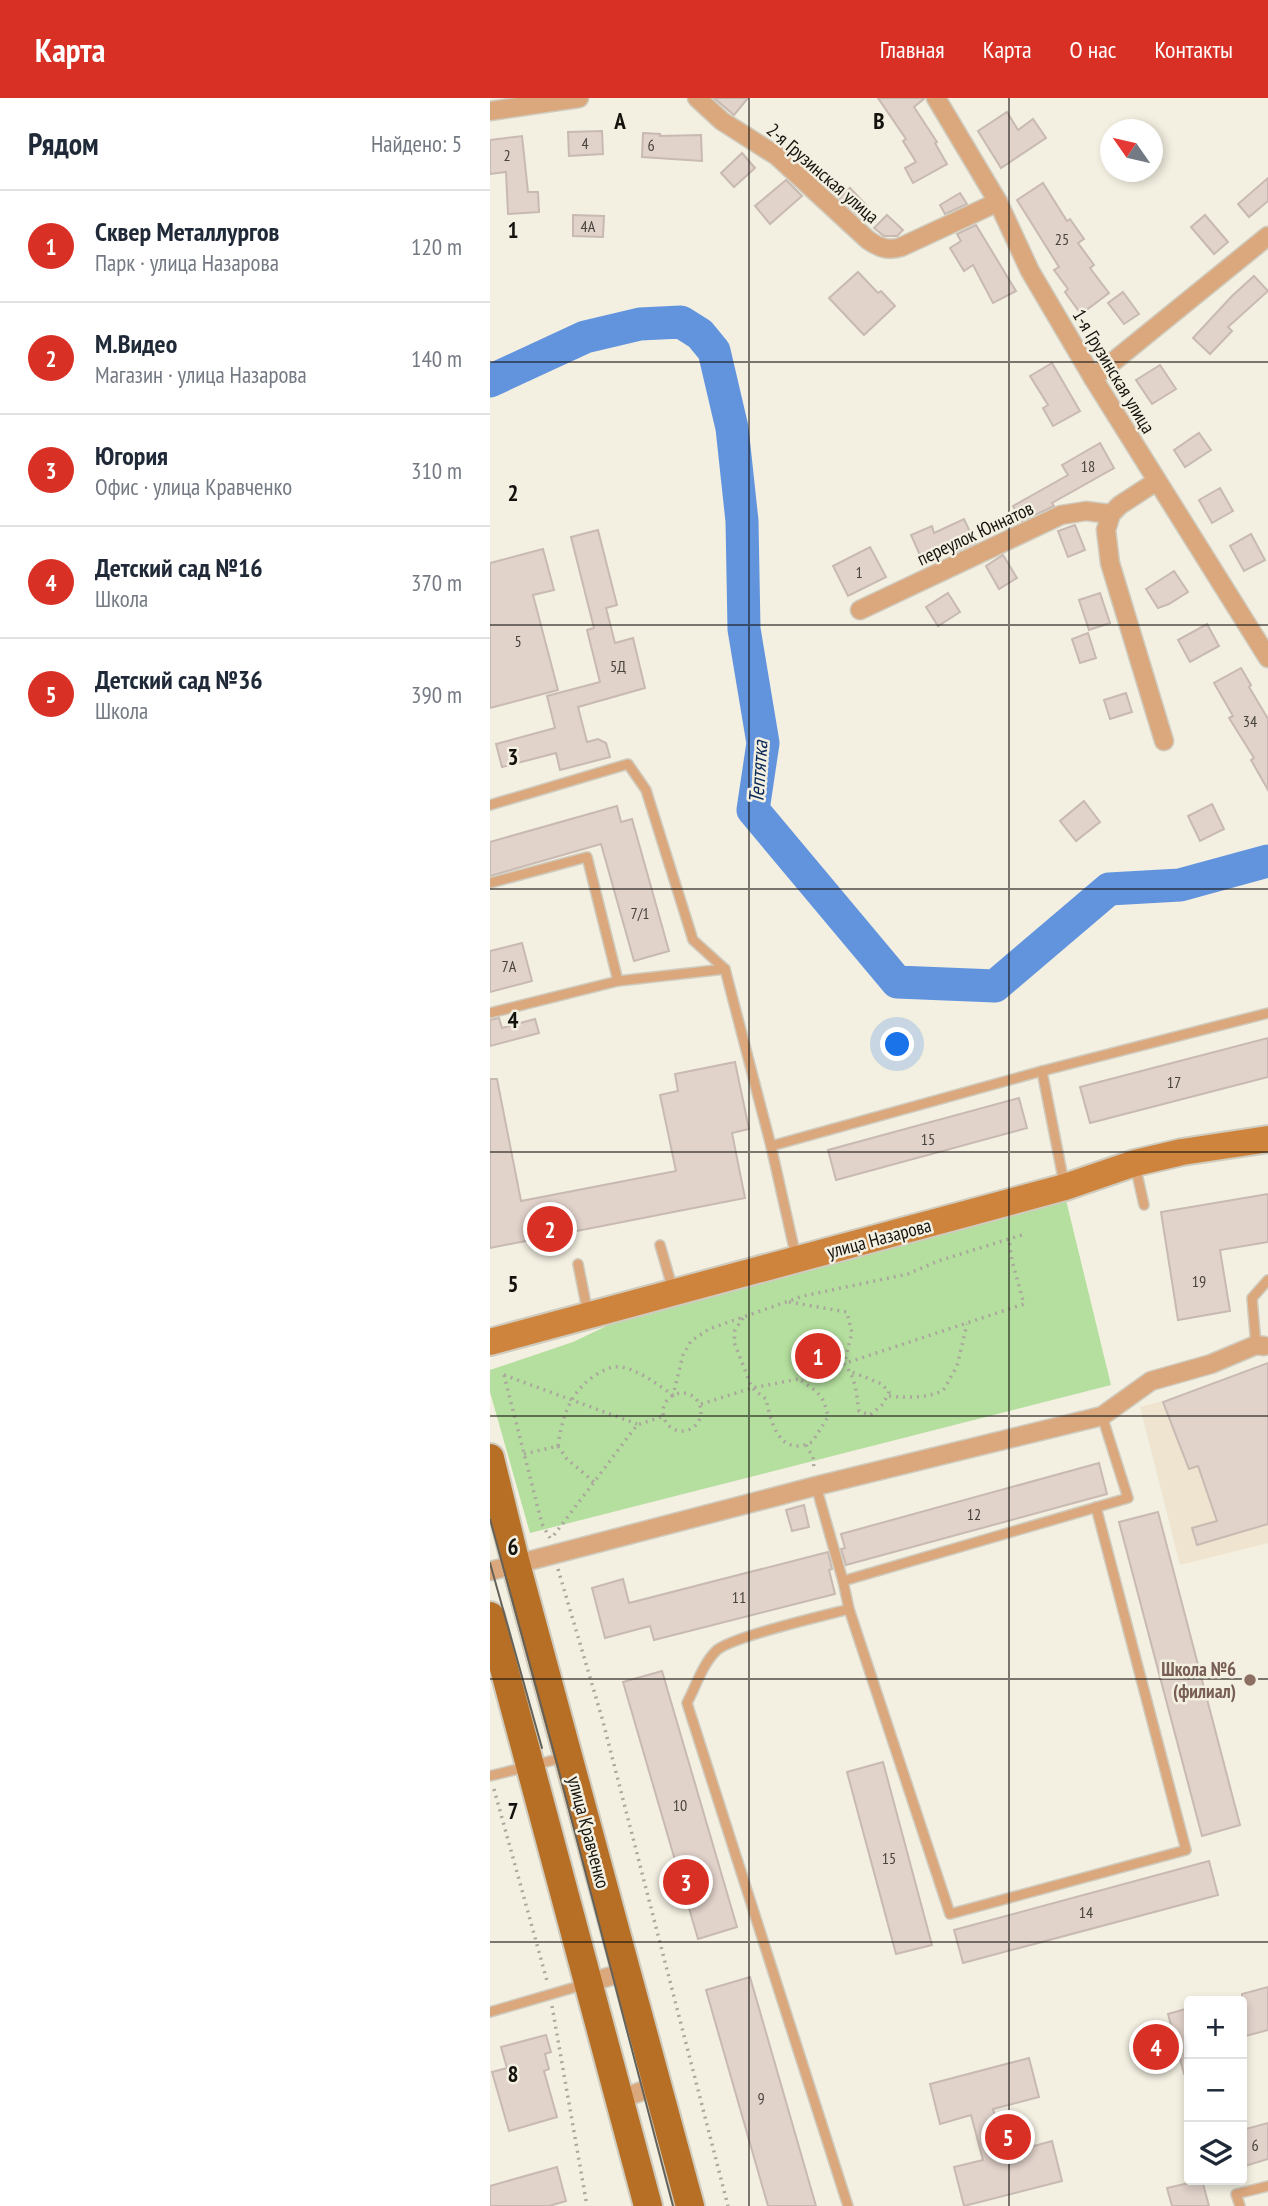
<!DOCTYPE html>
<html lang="ru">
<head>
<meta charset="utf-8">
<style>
  :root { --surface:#fff; --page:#f2f2f3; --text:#1f2937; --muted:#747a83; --line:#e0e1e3; --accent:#d93025 }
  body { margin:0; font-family:"PT Sans Narrow",sans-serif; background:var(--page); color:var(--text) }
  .controls { position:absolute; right:21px; bottom:21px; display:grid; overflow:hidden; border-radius:7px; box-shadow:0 4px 10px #0003 }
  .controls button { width:63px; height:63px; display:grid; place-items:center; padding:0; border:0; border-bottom:2px solid var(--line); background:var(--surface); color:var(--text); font:35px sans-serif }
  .compass { position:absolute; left:610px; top:21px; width:63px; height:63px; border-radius:50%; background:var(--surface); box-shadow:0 4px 10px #0003; rotate:304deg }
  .you { position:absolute; left:408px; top:947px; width:24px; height:24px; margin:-18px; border:5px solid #fff; border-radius:50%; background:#1a73e8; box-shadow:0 0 0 10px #1a73e833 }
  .badge { display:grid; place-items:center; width:46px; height:46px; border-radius:50%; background:var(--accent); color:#fff; font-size:23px; font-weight:700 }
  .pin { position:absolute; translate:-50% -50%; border:4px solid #fff; box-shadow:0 2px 7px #0006 }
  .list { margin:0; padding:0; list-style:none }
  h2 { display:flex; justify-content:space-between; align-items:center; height:91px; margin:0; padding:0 28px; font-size:30px }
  h2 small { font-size:23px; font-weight:400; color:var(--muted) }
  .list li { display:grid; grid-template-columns:46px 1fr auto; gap:21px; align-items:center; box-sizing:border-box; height:112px; padding:0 28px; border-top:2px solid var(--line) }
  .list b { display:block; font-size:26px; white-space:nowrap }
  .list p { margin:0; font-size:23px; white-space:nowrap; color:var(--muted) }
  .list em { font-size:23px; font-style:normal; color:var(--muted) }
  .icon { flex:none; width:38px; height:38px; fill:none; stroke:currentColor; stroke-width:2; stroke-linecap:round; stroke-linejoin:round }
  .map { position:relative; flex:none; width:778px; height:2108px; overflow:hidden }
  header { display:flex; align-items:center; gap:42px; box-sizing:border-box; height:98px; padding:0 35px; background:var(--accent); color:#fff }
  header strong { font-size:33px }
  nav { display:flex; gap:38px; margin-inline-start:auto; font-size:24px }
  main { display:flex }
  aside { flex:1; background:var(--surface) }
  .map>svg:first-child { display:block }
</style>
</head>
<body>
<header>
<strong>Карта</strong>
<nav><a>Главная</a><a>Карта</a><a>О нас</a><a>Контакты</a></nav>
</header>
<main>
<aside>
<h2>Рядом<small>Найдено: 5</small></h2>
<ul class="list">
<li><span class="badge">1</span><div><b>Сквер Металлургов</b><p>Парк · улица Назарова</p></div><em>120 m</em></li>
<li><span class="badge">2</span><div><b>М.Видео</b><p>Магазин · улица Назарова</p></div><em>140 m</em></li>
<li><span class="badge">3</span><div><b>Югория</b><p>Офис · улица Кравченко</p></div><em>310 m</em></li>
<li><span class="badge">4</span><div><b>Детский сад №16</b><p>Школа</p></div><em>370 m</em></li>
<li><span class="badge">5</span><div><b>Детский сад №36</b><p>Школа</p></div><em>390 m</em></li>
</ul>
</aside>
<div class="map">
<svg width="778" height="2108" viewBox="0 0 778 2108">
  <rect width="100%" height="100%" fill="#f3efe1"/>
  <!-- industrial -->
  <path fill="#efe4cf" d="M764 1279 778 1308V1445L690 1467 650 1309Z"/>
  <!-- green -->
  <path fill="#b4df9e" d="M575 1098 621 1287 40 1435 0 1294V1272L83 1244 127 1223Z"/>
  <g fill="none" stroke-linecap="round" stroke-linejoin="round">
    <!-- river -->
    <path stroke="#6294de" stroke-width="33" d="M0 283 95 239 150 226 191 224 210 236 224 253 242 330 252 423 254 531 273 645 263 712 407 884 505 888 619 791 690 787 778 763"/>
  </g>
  <!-- building -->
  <g fill="#e1d2ca" stroke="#c8bab2" stroke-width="2">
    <path d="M224 0H258L244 17Z"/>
    <path d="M388 0H435L424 9 447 44 445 45 457 66 423 85 415 70 426 64 413 43 416 41Z"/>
    <path d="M517 14 528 32 543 21 556 40 511 70 488 33Z"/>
    <path d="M112 33 113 56 79 58 78 34Z"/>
    <path d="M153 35 170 36V38L211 37 212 63 152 59Z"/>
    <path d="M32 38 38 94H48L49 114 18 116 16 74 0 76V42Z"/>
    <path d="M252 55 265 70 244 89 231 75Z"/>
    <path d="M778 80V103L759 119 748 106Z"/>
    <path d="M296 82 312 98 280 126 265 108Z"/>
    <path d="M553 85 577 123 580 121 594 141 588 145 604 167 600 170 619 195 591 216 575 194 578 191 564 172 569 169 527 102Z"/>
    <path d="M360 90 377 108 367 116 349 100Z"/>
    <path d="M470 95 477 106 455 116 450 107Z"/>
    <path d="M83 117 114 118 113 139 83 138Z"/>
    <path d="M397 117 413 132 407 138H394L384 130Z"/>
    <path d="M715 117 738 144 724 156 701 129Z"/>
    <path d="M486 127 526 193 503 205 483 167 474 173 460 150 471 143 467 136Z"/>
    <path d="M368 174 388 195 391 193 405 208 374 237 339 200Z"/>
    <path d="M764 178 778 193 738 229 742 233 720 256 703 240 742 198Z"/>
    <path d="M633 194 649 216 634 226 618 205Z"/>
    <path d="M562 265 590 313 563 328 553 310 558 307 540 278Z"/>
    <path d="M670 267 686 291 662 306 646 282Z"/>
    <path d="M709 335 721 352 695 369 684 352Z"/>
    <path d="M610 345 624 370 562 405 564 408 532 423 523 408 578 377 572 367Z"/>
    <path d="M730 390 743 413 722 425 709 402Z"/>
    <path d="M474 421 485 445 461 456 459 453 433 464 421 437 442 428 444 435Z"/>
    <path d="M585 427 595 452 578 459 568 433Z"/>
    <path d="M108 432 127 507 116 510 125 545 143 540 155 590 88 609 97 644 108 641 116 645 120 659 70 672 66 655 12 669 6 646 65 630 57 598 110 584 97 532 104 530 81 439Z"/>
    <path d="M761 436 775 462 754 473 740 448Z"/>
    <path d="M380 449 396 479 358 498 343 468Z"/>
    <path d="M53 451 64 492 43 497 68 592 0 610V465Z"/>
    <path d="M513 457 527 480 509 491 496 468Z"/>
    <path d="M684 473 698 494 679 506 668 510 656 491Z"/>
    <path d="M458 495 470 514 448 528 436 509Z"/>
    <path d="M610 495 620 525 599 532 589 502Z"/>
    <path d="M717 526 729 548 700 564 688 542Z"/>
    <path d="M598 535 606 560 590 565 582 541Z"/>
    <path d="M751 570 761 587 759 589 778 621V692L761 662 764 660 739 620 743 618 724 585Z"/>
    <path d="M636 595 642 614 620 621 614 602Z"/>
    <path d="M594 703 610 724 586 743 570 723Z"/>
    <path d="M722 706 734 731 710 743 698 718Z"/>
    <path d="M127 708 131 724 142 721 179 853 144 863 111 746 0 778V744Z"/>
    <path d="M32 845 42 883 0 894V853Z"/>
    <path d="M9 920 12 930 45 921 49 935 0 948V922Z"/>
    <path d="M778 940V979L600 1025 590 989Z"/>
    <path d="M245 964 259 1031 242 1035 255 1100 0 1150V981H7L31 1103 186 1073 170 997 188 993 185 976Z"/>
    <path d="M529 1000 537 1030 346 1082 338 1052Z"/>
    <path d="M778 1096V1144L730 1152 740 1213 688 1222 671 1114Z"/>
    <path d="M778 1265V1426L707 1447 702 1430 727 1423 708 1368 699 1371 673 1304Z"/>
    <path d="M609 1365 617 1396 356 1467 351 1451 355 1450 351 1436Z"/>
    <path d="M314 1407 319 1429 302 1433 296 1412Z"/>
    <path d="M668 1414 750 1727 712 1738 629 1424Z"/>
    <path d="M338 1454 342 1471 339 1472 345 1496 164 1542 160 1528 115 1540 102 1490 133 1481 139 1505Z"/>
    <path d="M172 1573 247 1829 208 1841 133 1584Z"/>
    <path d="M393 1664 442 1847 406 1856 357 1674Z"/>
    <path d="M719 1763 728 1797 473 1865 464 1832Z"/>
    <path d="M260 1879 326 2108H278L216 1892Z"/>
    <path d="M778 1889V1932L752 1939V1896Z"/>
    <path d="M699 1910V1975L694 1976 678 1916Z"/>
    <path d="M56 1937 61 1954 55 1956 59 1971 54 1973 67 2019 19 2033 2 1974 17 1970 11 1949Z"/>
    <path d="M539 1960 549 1999 503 2011 515 2056 562 2043 572 2083 474 2108 464 2069 493 2062 481 2017 450 2026 440 1986Z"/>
    <path d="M778 2025V2061L752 2069V2032Z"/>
    <path d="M67 2069 76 2103 59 2108H0V2088Z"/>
    <path d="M712 2082 719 2108H682L677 2090Z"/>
  </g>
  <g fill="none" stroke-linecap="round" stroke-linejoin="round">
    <!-- service casing -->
    <g stroke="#cfccbf" stroke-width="12">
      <g id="service">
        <path d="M0 707 138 666 156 692 203 842 235 871 281 1048"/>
        <path d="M0 785 97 759 128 883 235 871"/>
        <path d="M0 915 128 883"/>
        <path d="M552 973 574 1085"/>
        <path d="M645 1067 654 1107"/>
        <path d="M170 1147 183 1192"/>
        <path d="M306 1159 281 1048 552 973 778 915"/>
        <path d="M88 1166 98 1216"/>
        <path d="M766 1247 762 1200 778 1182"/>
        <path d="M326 1388 353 1483 359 1511C333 1518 244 1538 227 1552 213 1565 206 1588 197 1605L358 2108"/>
        <path d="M353 1483 638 1400 612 1318"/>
        <path d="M359 1511 460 1816 696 1752 606 1409"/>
        <path d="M0 1678 76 1659"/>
        <path d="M0 1914 96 1886"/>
        <path d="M750 2108 746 2096 778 2088"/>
      </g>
    </g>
    <!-- minor casing -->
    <g stroke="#cfccbf" stroke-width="21">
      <g id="minor">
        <path d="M207 0 232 23 287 58 378 142C390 150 398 153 411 149L508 104"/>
        <path d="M446 0 508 104 540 173 603 280 778 560"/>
        <path d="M0 13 89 0"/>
        <path d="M603 280 778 138"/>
        <path d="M667 383 630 407 621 416 616 432 620 465 674 643"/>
        <path d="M370 512 571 417 596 413 621 416"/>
        <path d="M0 1473 326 1388 612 1318 661 1283 721 1266 766 1247 774 1248"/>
        <path d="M98 1885 138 1873"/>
        <path d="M130 2001 169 1987"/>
      </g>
    </g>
    <!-- secondary casing -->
    <g stroke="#cfccbf" stroke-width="30">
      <path id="secondary" d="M0 1244 575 1089 645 1065 692 1054 778 1041"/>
    </g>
    <!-- primary casing -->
    <g stroke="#cfccbf" stroke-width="32">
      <g id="primary">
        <path d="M0 1360 26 1466 200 2108"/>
        <path d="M0 1518 158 2108"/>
      </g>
    </g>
    <!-- path -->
    <g stroke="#aaa79c" stroke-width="3.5" stroke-dasharray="2 5" stroke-linecap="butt">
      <path d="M299 1204 357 1214 362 1235 354 1266C366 1279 366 1295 369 1313L380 1317 393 1306 399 1294 392 1286 362 1274"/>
      <path d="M253 1220 245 1232 244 1244 262 1290 276 1301C281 1324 289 1360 322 1344L338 1319C334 1296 327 1294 309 1281"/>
      <path d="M14 1277 52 1426 60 1440"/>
      <path d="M14 1277 147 1326"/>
      <circle cx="192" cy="1314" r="19"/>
      <path d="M399 1298C419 1300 434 1300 453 1293L467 1268 477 1226"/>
      <path d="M211 1306 262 1290 308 1281 534 1206 522 1163 519 1141"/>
      <path d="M316 1347 323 1359 324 1371"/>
      <path d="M68 1348 77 1361 104 1384"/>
      <path d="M34 1356 68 1348C72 1318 81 1291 109 1275 116 1271 122 1268 130 1269 148 1271 168 1287 183 1297L193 1257 201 1243 219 1231 313 1198 418 1176 448 1163 535 1136"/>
      <path d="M64 1437 147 1327 174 1318"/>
      <path d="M68 1471 112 1620 238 2108"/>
      <path d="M4 1691 57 1883"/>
      <path d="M62 1908 97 2108"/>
    </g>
    <!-- service -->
    <use href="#service" stroke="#dba87e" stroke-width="9"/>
    <!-- minor -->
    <use href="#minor" stroke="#dba87e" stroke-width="18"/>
    <!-- secondary -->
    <use href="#secondary" stroke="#ce843d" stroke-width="26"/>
    <!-- primary -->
    <use href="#primary" stroke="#b76f25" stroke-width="28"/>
    <!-- tram -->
    <g stroke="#646159" stroke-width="2">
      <path d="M0 1421 66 1662 183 2108"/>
      <path d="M0 1465 52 1650"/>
    </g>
  </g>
  <!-- grid -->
  <path fill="none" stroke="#15130e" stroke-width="2" stroke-opacity="0.55" d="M259 0V2108M519 0V2108M0 264H778M0 527H778M0 791H778M0 1054H778M0 1318H778M0 1581H778M0 1844H778"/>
  <!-- markers -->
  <circle fill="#8d6e63" stroke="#f3efe1" stroke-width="2.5" cx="760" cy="1582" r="7"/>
  <g text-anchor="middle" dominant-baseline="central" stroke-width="5" stroke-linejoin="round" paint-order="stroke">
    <!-- number labels -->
    <g font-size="16" fill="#48433d">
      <text x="95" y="45">4</text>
      <text x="161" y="47">6</text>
      <text x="17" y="57">2</text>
      <text x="98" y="128">4А</text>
      <text x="572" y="141">25</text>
      <text x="598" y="368">18</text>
      <text x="369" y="474">1</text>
      <text x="28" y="543">5</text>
      <text x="128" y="568">5Д</text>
      <text x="760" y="623">34</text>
      <text x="150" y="815">7/1</text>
      <text x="19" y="868">7А</text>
      <text x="684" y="984">17</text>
      <text x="438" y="1041">15</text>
      <text x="709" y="1183">19</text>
      <text x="484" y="1416">12</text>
      <text x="249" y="1499">11</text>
      <text x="190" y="1707">10</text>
      <text x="399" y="1760">15</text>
      <text x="596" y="1814">14</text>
      <text x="271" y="2000">9</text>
      <text x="765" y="2047">6</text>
    </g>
    <!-- street labels -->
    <g font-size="19" fill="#15130e" stroke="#f3efe1">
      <text transform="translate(333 75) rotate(41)">2-я Грузинская улица</text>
      <text transform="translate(624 273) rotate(59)">1-я Грузинская улица</text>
      <text transform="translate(485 435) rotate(-25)">переулок Юннатов</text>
      <text transform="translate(389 1140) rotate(-15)">улица Назарова</text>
      <text transform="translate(99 1734) rotate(75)">улица Кравченко</text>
    </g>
    <!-- education labels -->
    <g font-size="19" font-weight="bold" fill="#785e54" stroke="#f3efe1" text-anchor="end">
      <text x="746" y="1571">Школа №6<tspan x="746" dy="22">(филиал)</tspan></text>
    </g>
    <!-- water labels -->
    <g font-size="21" font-style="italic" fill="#092a58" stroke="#f3efe1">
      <text transform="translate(268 674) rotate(-86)">Тептятка</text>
    </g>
  </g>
  <g font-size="23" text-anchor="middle" font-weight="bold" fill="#15130e" stroke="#f3efe1" stroke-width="5" stroke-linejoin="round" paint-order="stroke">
    <text x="130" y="31">A</text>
    <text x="389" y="31">B</text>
    <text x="23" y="140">1</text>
    <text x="23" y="403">2</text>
    <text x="23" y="667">3</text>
    <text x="23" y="930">4</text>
    <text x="23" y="1194">5</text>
    <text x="23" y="1457">6</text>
    <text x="23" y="1721">7</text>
    <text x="23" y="1984">8</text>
  </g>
</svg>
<div class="controls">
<button>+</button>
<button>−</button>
<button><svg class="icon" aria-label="layers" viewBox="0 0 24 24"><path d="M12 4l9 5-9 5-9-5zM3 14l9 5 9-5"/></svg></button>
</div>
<svg class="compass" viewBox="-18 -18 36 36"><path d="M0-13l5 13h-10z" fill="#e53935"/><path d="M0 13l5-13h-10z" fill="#747a83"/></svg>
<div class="you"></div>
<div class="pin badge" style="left:328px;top:1258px">1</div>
<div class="pin badge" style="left:60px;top:1131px">2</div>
<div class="pin badge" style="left:196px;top:1784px">3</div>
<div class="pin badge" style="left:666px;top:1949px">4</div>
<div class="pin badge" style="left:518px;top:2039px">5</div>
</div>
</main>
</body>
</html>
